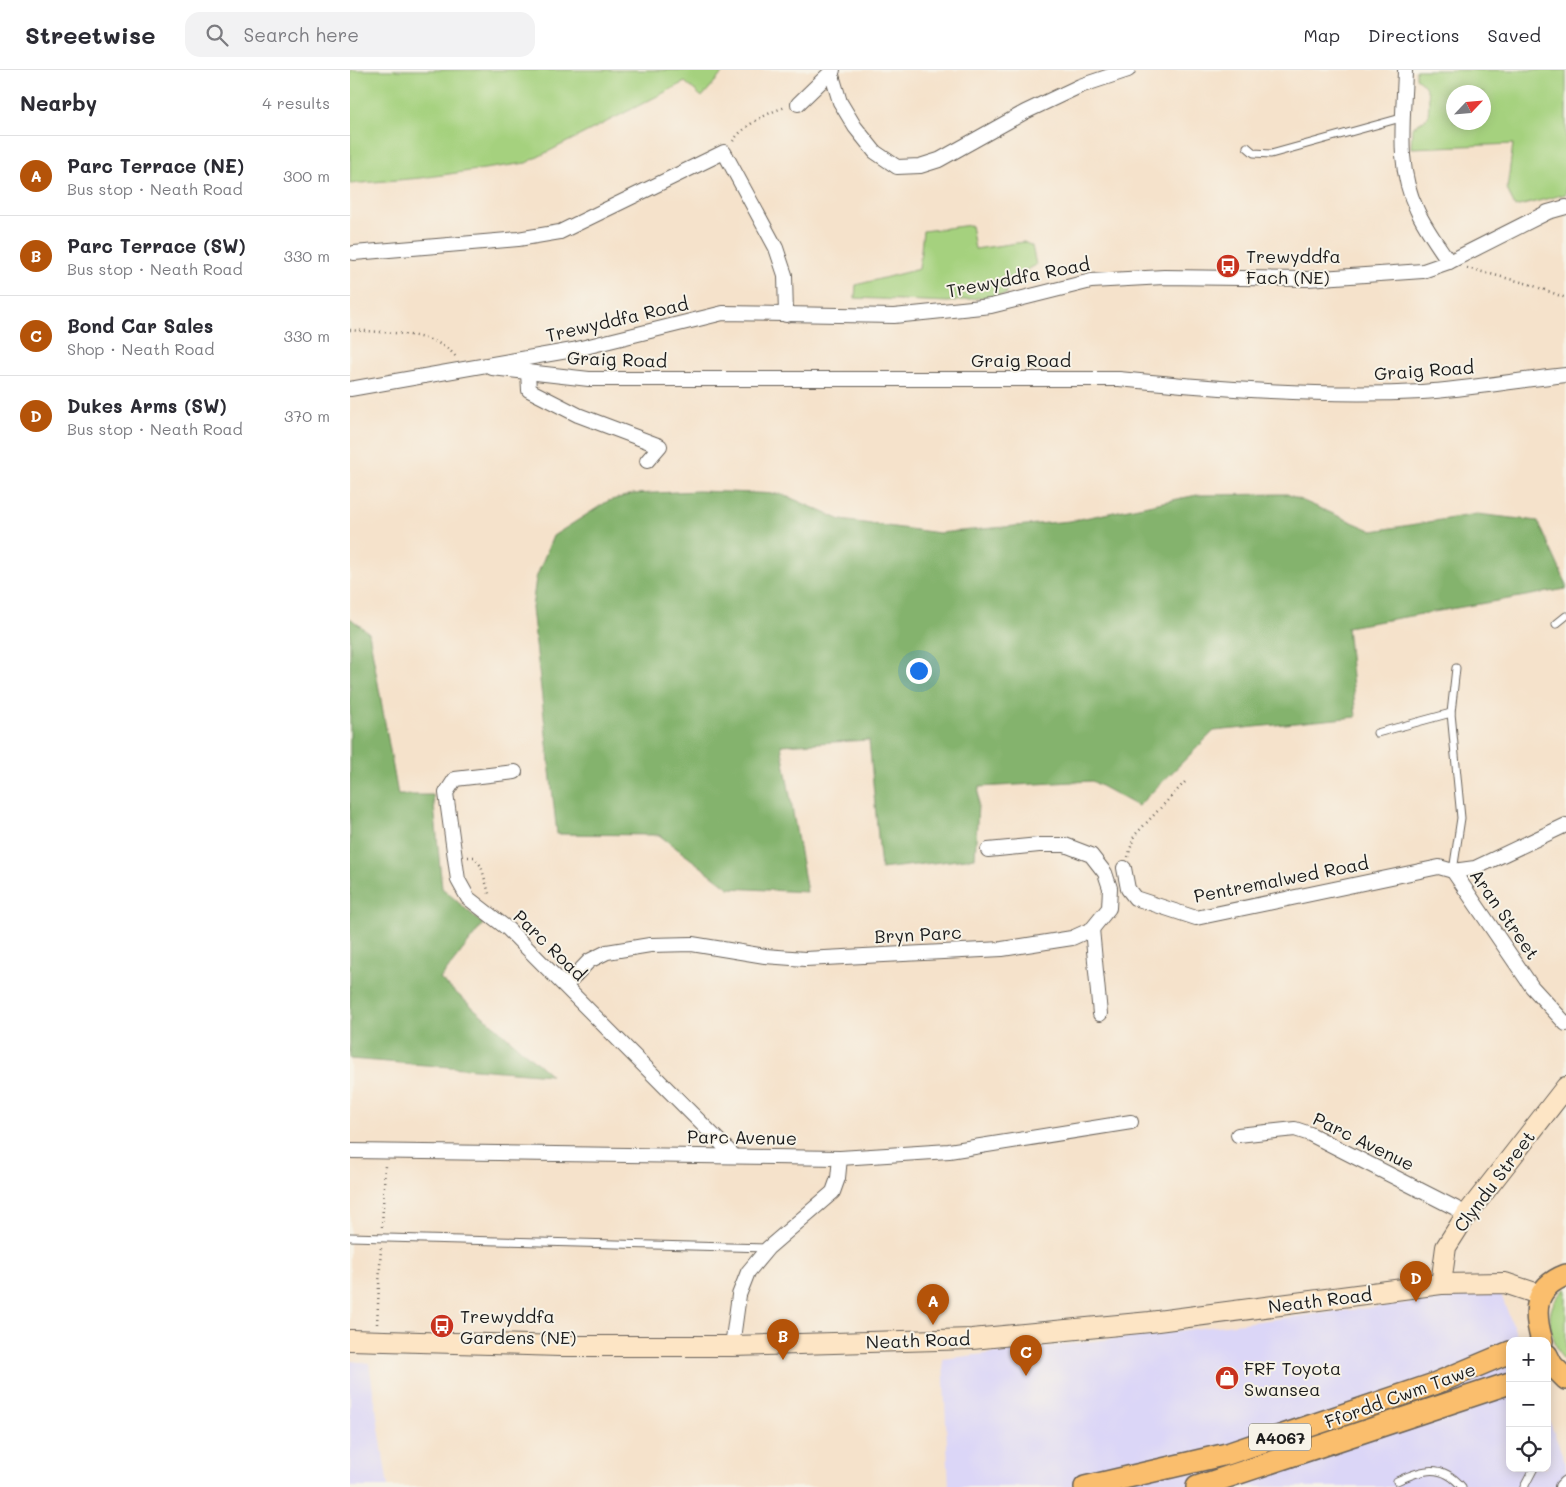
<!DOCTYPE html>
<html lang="en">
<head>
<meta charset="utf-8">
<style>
  :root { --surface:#fff; --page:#f2f2f3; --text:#2b2b33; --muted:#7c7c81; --line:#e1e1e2; --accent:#b45309 }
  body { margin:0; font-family:Mali,sans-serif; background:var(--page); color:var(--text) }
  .controls { position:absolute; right:15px; bottom:15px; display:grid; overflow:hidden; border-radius:10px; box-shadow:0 2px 12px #0003 }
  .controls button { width:45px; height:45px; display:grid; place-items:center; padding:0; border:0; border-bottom:1px solid var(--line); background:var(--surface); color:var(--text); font:25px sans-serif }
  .compass { position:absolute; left:1096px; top:15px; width:45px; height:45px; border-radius:50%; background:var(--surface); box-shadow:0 2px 12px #0003; rotate:64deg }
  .you { position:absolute; left:568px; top:600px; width:18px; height:18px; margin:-12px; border:4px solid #fff; border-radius:50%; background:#1a73e8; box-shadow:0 0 0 8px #1a73e833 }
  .badge { display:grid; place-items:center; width:32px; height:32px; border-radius:50%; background:var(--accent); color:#fff; font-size:16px; font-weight:700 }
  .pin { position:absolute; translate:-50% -41px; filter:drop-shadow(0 1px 2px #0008) }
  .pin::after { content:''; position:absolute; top:26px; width:18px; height:15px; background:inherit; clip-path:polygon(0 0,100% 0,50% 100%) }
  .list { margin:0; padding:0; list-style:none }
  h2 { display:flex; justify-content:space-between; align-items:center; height:65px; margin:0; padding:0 20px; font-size:21px }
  h2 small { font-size:16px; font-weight:400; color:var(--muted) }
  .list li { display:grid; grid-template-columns:32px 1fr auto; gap:15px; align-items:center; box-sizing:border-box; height:80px; padding:0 20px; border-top:1px solid var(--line) }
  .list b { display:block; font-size:19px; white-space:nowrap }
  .list p { margin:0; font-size:16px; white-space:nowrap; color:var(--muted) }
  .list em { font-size:16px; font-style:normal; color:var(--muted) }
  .icon { flex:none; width:28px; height:28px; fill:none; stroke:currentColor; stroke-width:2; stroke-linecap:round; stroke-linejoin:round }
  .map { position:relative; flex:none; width:1216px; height:1417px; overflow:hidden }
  header { display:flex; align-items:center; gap:30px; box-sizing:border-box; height:70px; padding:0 25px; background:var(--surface); border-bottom:1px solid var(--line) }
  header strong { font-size:24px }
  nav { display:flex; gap:28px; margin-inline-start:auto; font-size:18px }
  .search { width:350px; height:45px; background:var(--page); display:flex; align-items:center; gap:12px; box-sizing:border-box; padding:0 18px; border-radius:15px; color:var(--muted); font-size:19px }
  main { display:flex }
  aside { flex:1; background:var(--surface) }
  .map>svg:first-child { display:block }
</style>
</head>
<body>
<header>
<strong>Streetwise</strong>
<div class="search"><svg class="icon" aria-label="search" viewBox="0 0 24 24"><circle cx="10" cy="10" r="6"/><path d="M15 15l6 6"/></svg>Search here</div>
<nav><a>Map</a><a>Directions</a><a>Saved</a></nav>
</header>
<main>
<aside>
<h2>Nearby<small>4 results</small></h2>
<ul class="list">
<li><span class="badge">A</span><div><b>Parc Terrace (NE)</b><p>Bus stop · Neath Road</p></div><em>300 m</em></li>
<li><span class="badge">B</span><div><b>Parc Terrace (SW)</b><p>Bus stop · Neath Road</p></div><em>330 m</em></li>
<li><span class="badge">C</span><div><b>Bond Car Sales</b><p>Shop · Neath Road</p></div><em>330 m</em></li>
<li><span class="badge">D</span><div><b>Dukes Arms (SW)</b><p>Bus stop · Neath Road</p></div><em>370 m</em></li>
</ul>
</aside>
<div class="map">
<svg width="1216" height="1417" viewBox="0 0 1216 1417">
  <rect width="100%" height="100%" fill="#f7f3e8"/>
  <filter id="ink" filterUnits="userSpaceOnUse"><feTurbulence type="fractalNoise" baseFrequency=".02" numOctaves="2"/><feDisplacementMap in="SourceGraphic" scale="10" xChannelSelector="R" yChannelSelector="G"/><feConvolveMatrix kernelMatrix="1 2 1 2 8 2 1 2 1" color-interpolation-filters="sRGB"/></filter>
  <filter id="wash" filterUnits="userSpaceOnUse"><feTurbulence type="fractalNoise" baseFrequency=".0096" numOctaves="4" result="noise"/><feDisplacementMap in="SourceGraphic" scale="20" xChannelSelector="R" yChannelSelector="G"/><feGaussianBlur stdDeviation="1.12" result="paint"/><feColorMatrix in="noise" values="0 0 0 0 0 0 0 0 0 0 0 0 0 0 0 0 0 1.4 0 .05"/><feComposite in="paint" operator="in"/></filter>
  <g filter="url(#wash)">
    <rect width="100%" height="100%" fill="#f5e2cb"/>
    <!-- built -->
    <g fill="#dbd6f7">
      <path d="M1150 1222 1169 1271H1160V1398H1197V1345L1216 1394V1417H599L593 1289Z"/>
      <path d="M0 1291 19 1293 38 1417H0Z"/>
    </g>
    <!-- green -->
    <g fill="#a5d17e" stroke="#60764d" fill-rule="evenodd">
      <path d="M0 0H375L352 27 335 12 176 93 71 108 0 114Z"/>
      <path d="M1066 0H1216V124L1165 137 1157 119 1163 74 1061 78 1062 58 1078 47C1079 30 1082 19 1066 8ZM1104 22H1134V52H1104Z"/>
      <path d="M621 155 625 179 674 172 682 176 686 195 654 213 657 224 598 232 505 228 506 215 569 199 573 161Z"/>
      <path d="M1216 1218V1294C1200 1269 1190 1239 1216 1218Z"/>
    </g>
    <!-- forest -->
    <g fill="#84b36d" stroke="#506844">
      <path d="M348 421 432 424 491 450 589 463 720 451 847 425 937 424 1023 461 1127 444 1188 451 1216 513V519L997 557 1006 647 864 661 788 736 742 711 629 717 625 788 531 799 519 670 431 675 457 822 379 818 309 765 207 764 182 538 186 508 203 466 258 431 283 424Z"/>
      <path d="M0 548 19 563 48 725H83L92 818 133 854 90 909 201 1005 0 989Z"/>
    </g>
  </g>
  <g filter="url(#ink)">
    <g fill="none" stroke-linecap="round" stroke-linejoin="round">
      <!-- lane casing -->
      <g stroke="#686159" stroke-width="9">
        <g id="lane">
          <path d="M897 77 904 83 921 84 1051 48"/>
          <path d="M1206 554 1216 546"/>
          <path d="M1027 663 1101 643"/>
          <path d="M1103 801 1111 748 1101 643 1106 598"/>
          <path d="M0 1167 417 1178"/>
          <path d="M1047 1411C1073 1399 1092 1393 1112 1417"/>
          <path d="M1174 1417 1184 1398"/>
        </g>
      </g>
      <!-- street casing -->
      <g stroke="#686159" stroke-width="16">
        <g id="street">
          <path d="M1055 0C1054 47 1045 95 1067 140 1075 158 1088 175 1099 192"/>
          <path d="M481 2 490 32 505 57 525 82 547 97 570 96 589 90 675 42 730 16 778 0"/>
          <path d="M448 34 483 0"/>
          <path d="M4 183 168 169 210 162 374 82 426 178 435 205 436 245"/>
          <path d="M142 298 239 309H769C870 319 971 327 1072 322 1120 319 1168 310 1216 305"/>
          <path d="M178 302 179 320 228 345 310 376 297 391"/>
          <path d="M0 319 223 280 373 243 544 246 641 236 741 211 814 207 957 209 1073 201 1099 192 1198 142 1216 137"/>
          <path d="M165 702 105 709 96 723 108 810 118 828 158 859 383 1085"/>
          <path d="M774 798 778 819 785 828 846 848 1089 797 1103 801 1125 798 1216 755"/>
          <path d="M1103 801 1182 917 1216 954"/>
          <path d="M742 859 750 944"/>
          <path d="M216 915 239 891 257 882 300 875 342 874 415 886 455 889 652 879 722 868 742 859 759 838 760 818 755 803 741 785 715 775H689L638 780"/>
          <path d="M888 1065 945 1059 960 1064 1117 1144"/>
          <path d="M0 1081 490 1088 599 1081 781 1052"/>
          <path d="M382 1276 389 1225 398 1202 418 1178 483 1122 488 1108 490 1088"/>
          <path d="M1212 1417 1216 1413"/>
        </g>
      </g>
      <!-- secondary casing -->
      <g stroke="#686159" stroke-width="22">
        <g id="secondary">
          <path d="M1091 1214 1096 1177 1117 1144 1216 1017"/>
          <path d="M0 1270 210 1276H382L622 1269 800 1252 1091 1214 1155 1213 1191 1225"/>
        </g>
      </g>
      <!-- primary casing -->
      <g stroke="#686159" stroke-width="24">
        <g id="primary">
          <path d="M1192 1271C1183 1241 1184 1217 1216 1205"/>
          <path d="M1197 1285 1202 1295 1216 1309"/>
          <path d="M735 1417 877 1384 1084 1314 1160 1282"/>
          <path d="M847 1417 1160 1313"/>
        </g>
      </g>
      <!-- path -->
      <g stroke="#686159" stroke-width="2.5" stroke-dasharray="1 4" stroke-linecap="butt">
        <path d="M383 71C393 56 418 42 436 37"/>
        <path d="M1117 198 1179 214 1216 228"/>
        <path d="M0 260C31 263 85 260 106 287"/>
        <path d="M118 787H124L131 796 140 827"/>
        <path d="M778 787 784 766 835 712"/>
        <path d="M32 1157 35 1095"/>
        <path d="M27 1254 31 1177"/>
      </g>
      <!-- lane -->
      <use href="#lane" stroke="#fff" stroke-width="7"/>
      <!-- street -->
      <use href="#street" stroke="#fff" stroke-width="14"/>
      <!-- secondary -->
      <use href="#secondary" stroke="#fde5c5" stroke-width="20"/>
      <!-- primary -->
      <use href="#primary" stroke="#fabe6d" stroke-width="21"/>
    </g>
  </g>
  <!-- icons -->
  <defs>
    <g id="bus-disc" transform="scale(1.25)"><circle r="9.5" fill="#c8321e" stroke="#f7f3e8"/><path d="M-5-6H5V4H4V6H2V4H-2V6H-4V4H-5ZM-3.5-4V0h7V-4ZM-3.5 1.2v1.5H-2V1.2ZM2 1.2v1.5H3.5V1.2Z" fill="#fff"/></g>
    <g id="shop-disc" transform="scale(1.25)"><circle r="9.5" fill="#c8321e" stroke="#f7f3e8"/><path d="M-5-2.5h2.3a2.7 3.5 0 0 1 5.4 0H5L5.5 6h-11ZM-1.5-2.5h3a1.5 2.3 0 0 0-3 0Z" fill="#fff"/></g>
  </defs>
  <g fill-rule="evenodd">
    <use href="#bus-disc" x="878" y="196"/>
    <use href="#bus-disc" x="92" y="1256"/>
    <use href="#shop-disc" x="877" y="1308"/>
  </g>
  <g text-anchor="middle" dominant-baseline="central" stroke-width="4" stroke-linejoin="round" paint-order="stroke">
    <!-- shield labels -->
    <rect fill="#f7f3e8" stroke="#5e5c59" stroke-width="1" x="899" y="1353.5" width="62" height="27" rx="4"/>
    <g font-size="16" font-weight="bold" fill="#1c1c1c">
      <text x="930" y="1367">A4067</text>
    </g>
    <!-- poi labels -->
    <g font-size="18" fill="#1c1c1c" stroke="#f7f3e8" text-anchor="start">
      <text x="896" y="186">Trewyddfa<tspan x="896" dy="21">Fach (NE)</tspan></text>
      <text x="110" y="1246">Trewyddfa<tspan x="110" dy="21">Gardens (NE)</tspan></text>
      <text x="894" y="1298">FRF Toyota<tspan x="894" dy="21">Swansea</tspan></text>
    </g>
    <!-- street labels -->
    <g font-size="18" fill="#1c1c1c" stroke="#f7f3e8">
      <text transform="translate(668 207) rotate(-11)">Trewyddfa Road</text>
      <text transform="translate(267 249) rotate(-13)">Trewyddfa Road</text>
      <text transform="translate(267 289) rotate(2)">Graig Road</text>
      <text x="671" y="290">Graig Road</text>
      <text transform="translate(1074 300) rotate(-4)">Graig Road</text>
      <text transform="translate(931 809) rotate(-11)">Pentremalwed Road</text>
      <text transform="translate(1155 844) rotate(55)">Aran Street</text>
      <text transform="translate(568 864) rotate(-3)">Bryn Parc</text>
      <text transform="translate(200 875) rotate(44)">Parc Road</text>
      <text transform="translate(392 1067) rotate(1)">Parc Avenue</text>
      <text transform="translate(1014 1071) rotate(26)">Parc Avenue</text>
      <text transform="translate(1144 1111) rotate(-53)">Clyndu Street</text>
      <text transform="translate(970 1230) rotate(-7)">Neath Road</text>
      <text transform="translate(568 1270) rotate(-2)">Neath Road</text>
      <text transform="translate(1050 1325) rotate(-20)">Ffordd Cwm Tawe</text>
    </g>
  </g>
</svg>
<div class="controls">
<button>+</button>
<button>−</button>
<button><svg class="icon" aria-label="locate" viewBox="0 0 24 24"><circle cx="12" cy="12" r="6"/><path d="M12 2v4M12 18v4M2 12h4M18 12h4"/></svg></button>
</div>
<svg class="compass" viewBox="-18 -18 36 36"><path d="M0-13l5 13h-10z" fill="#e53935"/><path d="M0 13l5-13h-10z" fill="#7c7c81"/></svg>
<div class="you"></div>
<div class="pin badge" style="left:583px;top:1255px">A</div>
<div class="pin badge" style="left:433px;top:1290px">B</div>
<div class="pin badge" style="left:676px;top:1306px">C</div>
<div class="pin badge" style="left:1066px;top:1232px">D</div>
</div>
</main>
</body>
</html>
